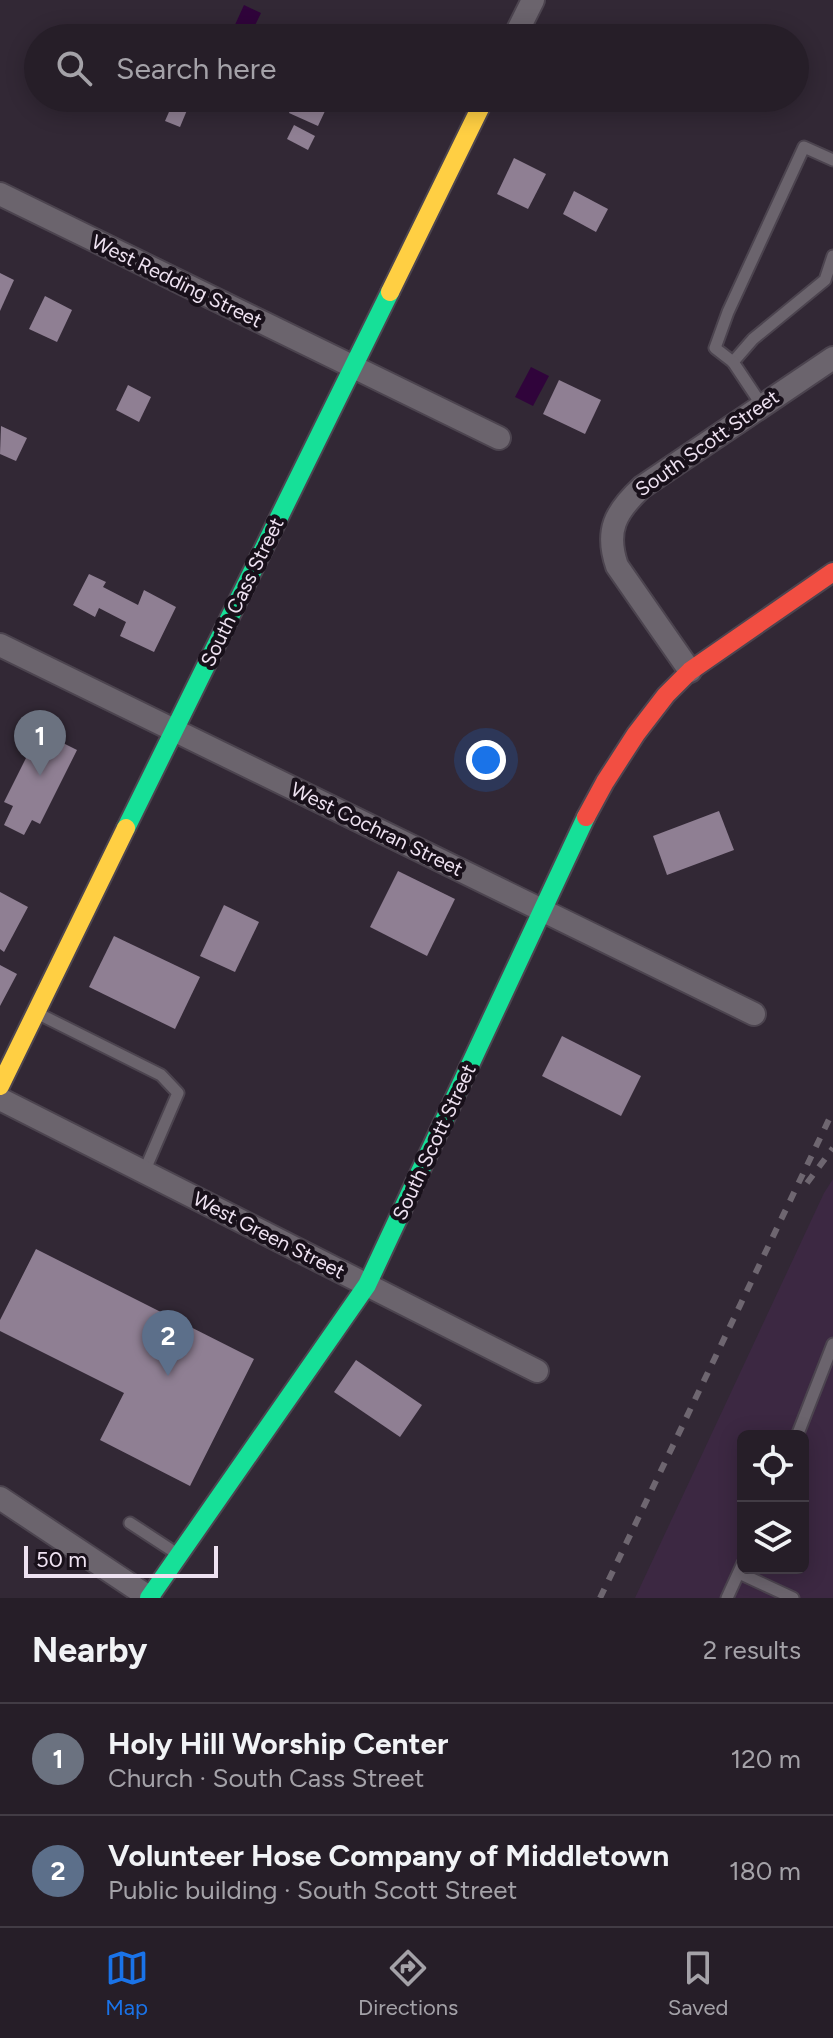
<!DOCTYPE html>
<html lang="en">
<head>
<meta charset="utf-8">
<style>
  :root { --surface:#261e28; --page:#322b34; --text:#f1f3f6; --muted:#a4a2a8; --line:#423c45; --accent:#1a73e8 }
  body { margin:0; font-family:Figtree,sans-serif; background:var(--page); color:var(--text) }
  .controls { position:absolute; right:24px; bottom:24px; display:grid; overflow:hidden; border-radius:12px; box-shadow:0 4px 20px #0003 }
  .controls button { width:72px; height:72px; display:grid; place-items:center; padding:0; border:0; border-bottom:2px solid var(--line); background:var(--surface); color:var(--text); font:40px sans-serif }
  .scale { position:absolute; left:24px; bottom:20px; width:194px; box-sizing:border-box; padding-left:8px; border:4px solid #eee2f1; border-top:0; font-size:22px; line-height:28px; white-space:nowrap; color:#eee2f1; -webkit-text-stroke:6px #18101a; paint-order:stroke }
  .you { position:absolute; left:486px; top:760px; width:28px; height:28px; margin:-20px; border:6px solid #fff; border-radius:50%; background:#1a73e8; box-shadow:0 0 0 12px #1a73e833 }
  .badge { display:grid; place-items:center; width:52px; height:52px; border-radius:50%; background:var(--accent); color:#fff; font-size:26px; font-weight:700 }
  .pin { position:absolute; translate:-50% -66px; filter:drop-shadow(0 2px 4px #0008) }
  .pin::after { content:''; position:absolute; top:42px; width:28px; height:24px; background:inherit; clip-path:polygon(0 0,100% 0,50% 100%) }
  .list { margin:0; padding:0; list-style:none }
  h2 { display:flex; justify-content:space-between; align-items:center; height:104px; margin:0; padding:0 32px; font-size:34px }
  h2 small { font-size:26px; font-weight:400; color:var(--muted) }
  .list li { display:grid; grid-template-columns:52px 1fr auto; gap:24px; align-items:center; box-sizing:border-box; height:112px; padding:0 32px; border-top:2px solid var(--line) }
  .list b { display:block; font-size:30px; white-space:nowrap }
  .list p { margin:0; font-size:26px; white-space:nowrap; color:var(--muted) }
  .list em { font-size:26px; font-style:normal; color:var(--muted) }
  .icon { flex:none; width:44px; height:44px; fill:none; stroke:currentColor; stroke-width:2; stroke-linecap:round; stroke-linejoin:round }
  .map { position:relative; flex:none; width:833px; height:1598px; overflow:hidden }
  .search { position:absolute; background:var(--surface); box-shadow:0 4px 20px #0003; left:24px; right:24px; top:24px; height:88px; display:flex; align-items:center; gap:20px; box-sizing:border-box; padding:0 28px; border-radius:44px; color:var(--muted); font-size:30px }
  .sheet { height:328px; background:var(--surface) }
  nav { display:flex; justify-content:space-around; align-items:center; box-sizing:border-box; height:112px; border-top:2px solid var(--line); background:var(--surface); font-size:22px; color:var(--muted) }
  nav a { display:grid; justify-items:center; gap:4px }
  nav .on { color:var(--accent) }
  .map>svg:first-child { display:block }
</style>
</head>
<body>
<div class="map">
<svg width="833" height="1598" viewBox="0 0 833 1598">
  <rect width="100%" height="100%" fill="#322835"/>
  <!-- built -->
  <path fill="#3c2842" fill-rule="evenodd" d="M833 1179V1598H635L824 1193ZM743 1436H803V1568H743Z"/>
  <!-- water -->
  <g fill="#30043b">
    <path d="M244 5 261 13 249 38H229Z"/>
    <path d="M531 367 549 376 533 406 515 397Z"/>
  </g>
  <!-- building -->
  <g fill="#8f7f93">
    <path d="M175 98 190 103 180 127 165 121Z"/>
    <path d="M296 98 325 111 318 126 289 113Z"/>
    <path d="M294 125 315 136 308 150 287 139Z"/>
    <path d="M514 158 546 174 528 209 497 194Z"/>
    <path d="M574 191 608 209 596 232 563 214Z"/>
    <path d="M0 273 14 280 0 311Z"/>
    <path d="M45 296 72 310 57 342 29 329Z"/>
    <path d="M559 380 601 400 585 434 543 414Z"/>
    <path d="M128 385 151 397 139 422 116 410Z"/>
    <path d="M1 426 27 438 16 461 0 454Z"/>
    <path d="M89 574 106 582 103 587 138 605 144 590 176 607 154 652 120 636 126 622 99 608 95 617 73 605Z"/>
    <path d="M52 727 65 733 61 742 77 750 40 824 32 820 24 835 4 825 13 806 4 802 39 732 48 736Z"/>
    <path d="M719 811 734 850 667 875 653 836Z"/>
    <path d="M398 871 455 899 427 956 370 927Z"/>
    <path d="M0 892 28 907 4 952 0 949Z"/>
    <path d="M224 905 259 922 235 972 200 956Z"/>
    <path d="M114 936 200 977 175 1029 89 987Z"/>
    <path d="M0 965 17 974 0 1006Z"/>
    <path d="M562 1036 641 1076 621 1116 542 1076Z"/>
    <path d="M36 1249 254 1359 190 1486 100 1440 124 1393 0 1331V1320Z"/>
    <path d="M356 1360 422 1405 400 1437 334 1392Z"/>
  </g>
  <g fill="none" stroke-linecap="round" stroke-linejoin="round">
    <!-- lane casing -->
    <g stroke="#4c444f" stroke-width="15">
      <g id="lane">
        <path d="M733 362 753 339 825 280 833 256"/>
        <path d="M761 404 733 362 715 348 728 312 804 147 833 160"/>
        <path d="M39 1014 161 1075 178 1093 144 1172"/>
        <path d="M797 1436 833 1344"/>
        <path d="M130 1523 179 1555"/>
        <path d="M739 1573 793 1598"/>
        <path d="M727 1598 743 1563"/>
      </g>
    </g>
    <!-- street casing -->
    <g stroke="#4c444f" stroke-width="26">
      <g id="street">
        <path d="M514 38 533 0"/>
        <path d="M0 194 499 438"/>
        <path d="M0 645 754 1014"/>
        <path d="M690 671 617 566C605 531 615 512 642 487L833 358"/>
        <path d="M0 1099 537 1371"/>
        <path d="M0 1498 150 1598"/>
      </g>
    </g>
    <!-- fast casing -->
    <g stroke="#4c444f" stroke-width="22">
      <g id="fast">
        <path d="M126 828 390 292"/>
        <path d="M149 1598 367 1285 586 817"/>
      </g>
    </g>
    <!-- slow casing -->
    <g stroke="#4c444f" stroke-width="22">
      <g id="slow">
        <path d="M390 292 485 98"/>
        <path d="M0 1086 126 828"/>
      </g>
    </g>
    <!-- jam casing -->
    <g stroke="#4c444f" stroke-width="22">
      <path id="jam" d="M586 817 605 782 636 734 666 695 690 671 833 572"/>
    </g>
    <!-- lane -->
    <use href="#lane" stroke="#6b646d" stroke-width="11"/>
    <!-- street -->
    <use href="#street" stroke="#6b646d" stroke-width="22"/>
    <!-- fast -->
    <use href="#fast" stroke="#16e098" stroke-width="18"/>
    <!-- slow -->
    <use href="#slow" stroke="#ffcf43" stroke-width="18"/>
    <!-- jam -->
    <use href="#jam" stroke="#f24e42" stroke-width="18"/>
    <!-- rail -->
    <g stroke="#6e6670" stroke-width="6" stroke-dasharray="10 10" stroke-linecap="butt">
      <path d="M807 1183 833 1148"/>
      <path d="M600 1598 833 1111"/>
    </g>
  </g>
  <g text-anchor="middle" dominant-baseline="central" stroke-width="8" stroke-linejoin="round" paint-order="stroke">
    <!-- street labels -->
    <g font-size="20" fill="#eee2f1" stroke="#18101a">
      <text transform="translate(177 281) rotate(26)">West Redding Street</text>
      <text transform="translate(707 443) rotate(-35)">South Scott Street</text>
      <text transform="translate(242 592) rotate(-64)">South Cass Street</text>
      <text transform="translate(377 829) rotate(26)">West Cochran Street</text>
      <text transform="translate(434 1142) rotate(-65)">South Scott Street</text>
      <text transform="translate(269 1235) rotate(27)">West Green Street</text>
    </g>
  </g>
</svg>
<div class="controls">
<button><svg class="icon" aria-label="locate" viewBox="0 0 24 24"><circle cx="12" cy="12" r="6"/><path d="M12 2v4M12 18v4M2 12h4M18 12h4"/></svg></button>
<button><svg class="icon" aria-label="layers" viewBox="0 0 24 24"><path d="M12 4l9 5-9 5-9-5zM3 14l9 5 9-5"/></svg></button>
</div>
<div class="scale">50 m</div>
<div class="you"></div>
<div class="pin badge" style="left:40px;top:776px;background:#6b7280">1</div>
<div class="pin badge" style="left:168px;top:1376px;background:#5c6f8a">2</div>
<div class="search"><svg class="icon" aria-label="search" viewBox="0 0 24 24"><circle cx="10" cy="10" r="6"/><path d="M15 15l6 6"/></svg>Search here</div>
</div>
<section class="sheet">
<h2>Nearby<small>2 results</small></h2>
<ul class="list">
<li><span class="badge" style="background:#6b7280">1</span><div><b>Holy Hill Worship Center</b><p>Church · South Cass Street</p></div><em>120 m</em></li>
<li><span class="badge" style="background:#5c6f8a">2</span><div><b>Volunteer Hose Company of Middletown</b><p>Public building · South Scott Street</p></div><em>180 m</em></li>
</ul>
</section>
<nav>
<a class="on"><svg class="icon" aria-label="map" viewBox="0 0 24 24"><path d="M3 6l6-2 6 2 6-2v14l-6 2-6-2-6 2zM9 4v14M15 6v14"/></svg>Map</a>
<a><svg class="icon" aria-label="directions" viewBox="0 0 24 24"><path d="M12 3l9 9-9 9-9-9zM9 14v-3h6M13 9l2 2-2 2"/></svg>Directions</a>
<a><svg class="icon" aria-label="saved" viewBox="0 0 24 24"><path d="M7 4h10v16l-5-4-5 4z"/></svg>Saved</a>
</nav>
</body>
</html>
